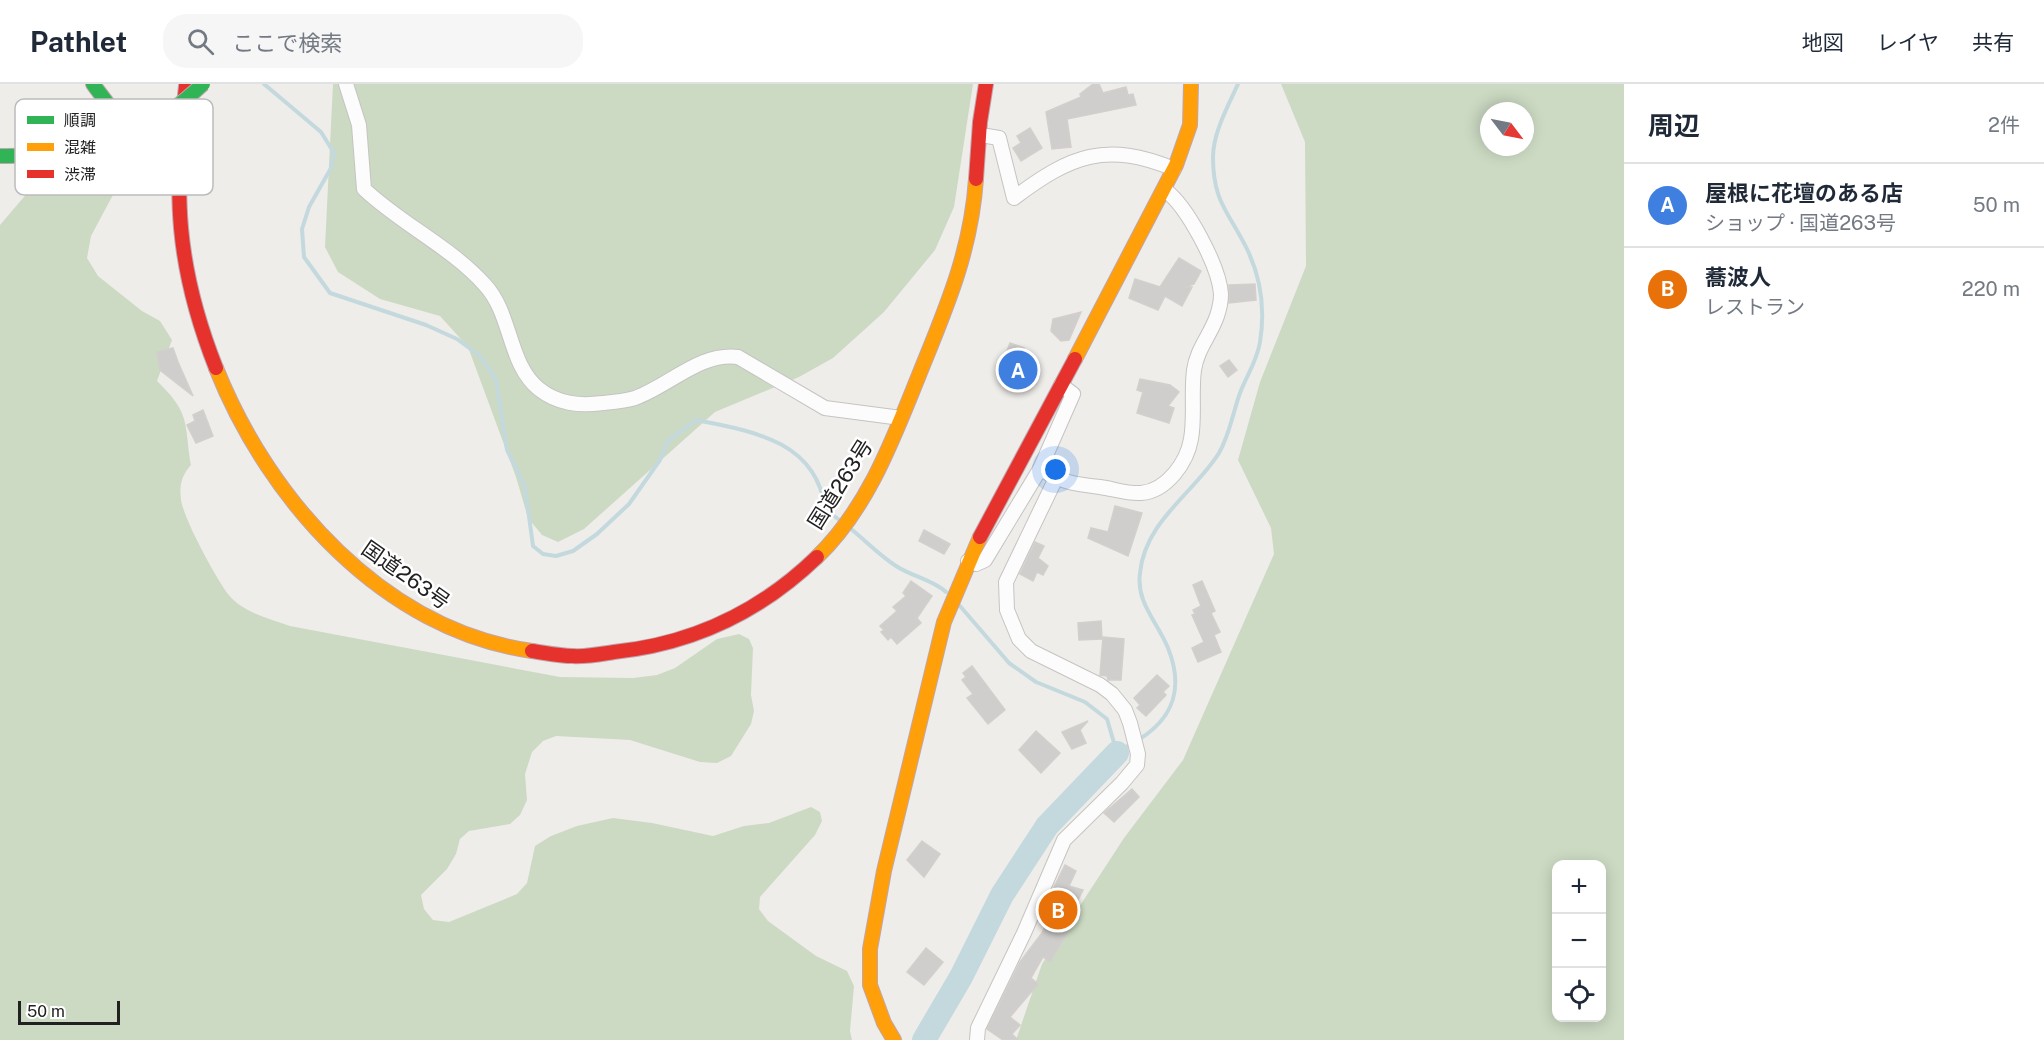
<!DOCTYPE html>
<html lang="ja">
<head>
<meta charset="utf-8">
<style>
  :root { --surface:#fff; --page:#f6f6f7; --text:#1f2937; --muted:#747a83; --line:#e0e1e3; --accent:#696867 }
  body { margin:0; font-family:"Public Sans","Noto Sans JP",sans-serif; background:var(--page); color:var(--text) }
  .controls { position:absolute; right:18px; bottom:18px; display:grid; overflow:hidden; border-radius:12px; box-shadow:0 3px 15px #0003 }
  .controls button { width:54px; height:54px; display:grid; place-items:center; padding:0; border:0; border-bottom:2px solid var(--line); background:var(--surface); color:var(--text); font:30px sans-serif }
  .compass { position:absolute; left:1480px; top:18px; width:54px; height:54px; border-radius:50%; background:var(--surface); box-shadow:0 3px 15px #0003; rotate:122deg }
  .scale { position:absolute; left:18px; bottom:15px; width:102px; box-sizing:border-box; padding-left:6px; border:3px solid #212121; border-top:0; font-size:16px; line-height:21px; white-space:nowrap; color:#212121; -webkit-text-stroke:4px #fff; paint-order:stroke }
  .you { position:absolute; left:1056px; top:386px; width:21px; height:21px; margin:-15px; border:4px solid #fff; border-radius:50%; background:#1a73e8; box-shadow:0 0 0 9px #1a73e833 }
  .badge { display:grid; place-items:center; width:39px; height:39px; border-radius:50%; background:var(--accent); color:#fff; font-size:20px; font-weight:700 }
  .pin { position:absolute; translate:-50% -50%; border:3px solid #fff; box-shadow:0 2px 6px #0006 }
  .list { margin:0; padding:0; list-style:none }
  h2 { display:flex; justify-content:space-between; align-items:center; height:78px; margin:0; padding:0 24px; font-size:26px }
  h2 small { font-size:20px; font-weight:400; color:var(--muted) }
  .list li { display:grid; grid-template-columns:39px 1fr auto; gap:18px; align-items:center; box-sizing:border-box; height:84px; padding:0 24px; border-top:2px solid var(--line) }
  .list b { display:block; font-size:22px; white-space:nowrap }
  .list p { margin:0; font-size:20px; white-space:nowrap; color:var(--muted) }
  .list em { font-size:20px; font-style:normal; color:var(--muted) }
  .icon { flex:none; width:33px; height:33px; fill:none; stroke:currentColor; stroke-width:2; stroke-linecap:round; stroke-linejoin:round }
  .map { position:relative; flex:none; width:1624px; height:956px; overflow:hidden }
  header { display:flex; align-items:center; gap:36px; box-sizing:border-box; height:84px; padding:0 30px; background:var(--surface); border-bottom:2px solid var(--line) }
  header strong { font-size:28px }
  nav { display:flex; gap:33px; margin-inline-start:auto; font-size:21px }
  .search { width:420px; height:54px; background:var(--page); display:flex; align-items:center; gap:15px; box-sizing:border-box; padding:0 21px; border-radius:24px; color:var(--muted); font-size:22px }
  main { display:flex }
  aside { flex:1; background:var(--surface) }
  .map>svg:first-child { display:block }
</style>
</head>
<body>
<header>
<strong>Pathlet</strong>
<div class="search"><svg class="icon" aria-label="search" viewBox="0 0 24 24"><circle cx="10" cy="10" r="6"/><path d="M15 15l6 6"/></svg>ここで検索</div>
<nav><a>地図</a><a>レイヤ</a><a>共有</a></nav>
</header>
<main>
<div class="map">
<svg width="1624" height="956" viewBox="0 0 1624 956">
  <rect width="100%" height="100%" fill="#efedea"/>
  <!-- forest -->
  <g fill="#ccdac3" fill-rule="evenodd">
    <path d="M333 0H973L954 123 935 166 884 228 833 274 799 293 715 328 584 445 558 458 542 451 528 434 516 393 468 263 440 232 380 215 338 188 325 163Z"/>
    <path d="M1281 0H1624V956H1016L1042 880 1124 754 1183 676 1274 470 1271 444 1238 376 1260 298 1306 182 1305 58ZM1489 27H1525V63H1489ZM1556 780H1602V934H1556Z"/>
    <path d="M90 87 105 92 114 109 91 152 87 174 98 192 142 227 160 237 172 256 157 297C191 330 184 338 191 381 182 391 179 401 181 415 182 432 217 496 228 510 242 528 269 535 290 542L560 593 633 594 657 591 675 584 717 555 739 550 749 555 753 564 751 611 754 627 751 640 731 672 717 679 700 678 630 656 556 652 543 657 532 668 525 690 527 716 520 731 510 740 469 747 460 755 456 770 447 785 421 811 424 825 433 836 449 838 517 810 527 799 535 762 551 752 577 742 613 734 652 739 713 752 744 742 769 739 811 723 820 728 822 737 815 751 760 813 759 825 768 837 816 872 847 887 854 902 850 947 852 956H0V141C35 102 35 89 90 87Z"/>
  </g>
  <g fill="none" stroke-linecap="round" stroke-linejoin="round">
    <!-- stream -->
    <g stroke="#c3d9dd" stroke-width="4">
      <path d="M264 0 321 48 334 69 331 84 309 123 302 145 304 173 330 209 426 241 457 255 480 272 496 296 507 366 525 403 533 462 543 470 556 472 573 467 597 450 629 420 660 376 668 357 696 336C752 347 817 357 825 425L838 435"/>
      <path d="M851 445C866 457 879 471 896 482 911 492 933 496 946 508"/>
      <path d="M960 522 1009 579 1036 598 1085 618 1107 635 1117 669 1131 660"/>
      <path d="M1138 656C1174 634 1184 604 1168 564 1157 537 1136 519 1140 489 1145 437 1194 409 1219 369 1230 350 1233 328 1240 309 1247 291 1257 277 1260 258 1265 227 1261 194 1247 165 1229 128 1213 119 1213 73 1213 49 1228 22 1238 0"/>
    </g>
    <!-- river -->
    <path stroke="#c3d9dd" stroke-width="24" d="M924 956 961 893 1002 811 1047 742 1117 669"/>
  </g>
  <!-- building -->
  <g fill="#d0cecc" stroke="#d2cfcc" stroke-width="1.5">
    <path d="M1093 0H1099L1103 9 1126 3 1128 11 1133 10 1136 21 1067 35 1071 63 1052 65 1046 28 1081 13 1080 10Z"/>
    <path d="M1030 44 1042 64 1021 77 1013 64 1021 59 1017 52Z"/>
    <path d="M1179 174 1201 187 1194 200 1185 203H1192L1182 222 1165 212 1158 226 1129 214 1135 195 1160 203Z"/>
    <path d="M1255 200 1256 216 1229 219V201Z"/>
    <path d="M1081 228 1069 256 1061 257 1051 247 1053 235Z"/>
    <path d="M1010 259 1024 264 1019 276 1027 279 1022 294 1000 285Z"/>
    <path d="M173 264 178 278 193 312 160 286 157 268Z"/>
    <path d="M1229 276 1237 286 1228 293 1220 282Z"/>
    <path d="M1140 295 1170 301 1179 308 1168 322 1174 324 1169 339 1137 329 1143 308 1137 306Z"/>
    <path d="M203 326 213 352 196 359 187 341 195 337 193 331Z"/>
    <path d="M1115 422 1142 429 1128 472 1088 454 1091 444 1108 448Z"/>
    <path d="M924 446 950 460 944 470 919 457Z"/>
    <path d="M1035 458 1044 462 1038 474 1048 482 1043 491 1037 488 1033 497 1020 490Z"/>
    <path d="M911 497 932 512 917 534 921 539 897 560 891 553 888 556 881 548 884 546 880 542 897 527 893 523 906 512 903 509Z"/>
    <path d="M1202 497 1215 527 1211 529 1220 548 1214 551 1221 568 1198 578 1192 564 1204 558 1192 531 1195 530 1193 526 1201 522 1193 501Z"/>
    <path d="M1101 537 1102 555 1079 556 1078 539Z"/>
    <path d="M1103 553 1124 555 1121 596H1108L1107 592 1100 591Z"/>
    <path d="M972 582 1005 626 988 640 967 614 973 610 962 596 966 593 963 589Z"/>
    <path d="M1157 591 1169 602 1163 608 1166 611 1146 632 1137 624 1140 621 1134 614Z"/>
    <path d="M1088 637 1080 646 1086 659 1072 665 1062 648Z"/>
    <path d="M1036 647 1060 669 1041 689 1019 666Z"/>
    <path d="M1132 705 1139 713 1114 738 1104 729Z"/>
    <path d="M922 757 940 770 924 793 907 776Z"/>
    <path d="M1065 781 1076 787 1069 802 1083 806 1066 840 1071 842 1050 878 1043 873 1031 894 1038 900 1010 933 1020 941 1012 950 1018 956H1003L987 945 1020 878 1042 849 1062 807 1054 803Z"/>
    <path d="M926 864 943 878 924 901 907 888Z"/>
  </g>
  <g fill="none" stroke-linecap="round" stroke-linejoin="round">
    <!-- street casing -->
    <g stroke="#c5c4c2" stroke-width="16">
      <g id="street">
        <path d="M346 0 359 41 364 105C401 140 451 163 485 201 512 230 508 280 539 305 558 320 579 322 603 319 613 318 625 317 635 314 669 302 700 268 738 273L825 324 901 334"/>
        <path d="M981 51 999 54 1014 114C1071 71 1106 57 1174 85"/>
        <path d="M1061 301 1073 310 1040 385C1065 399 1073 400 1100 403 1114 405 1128 410 1141 409 1167 407 1187 378 1191 355 1195 333 1191 309 1194 286 1197 265 1210 252 1217 232 1219 226 1221 216 1221 210 1219 182 1187 122 1165 106"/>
        <path d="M968 477 976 480 985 476 1040 385"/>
        <path d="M977 956 978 944 1024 849 1064 756 1122 699 1137 681 1138 670 1130 639 1125 626 1112 610 1100 601 1031 567 1019 555 1007 526 1006 498 1056 394"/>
      </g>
    </g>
    <!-- fast casing -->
    <g stroke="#c0a6ae" stroke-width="16">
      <path id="fast" d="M93 0C100 10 109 20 115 31 133 64 135 93 176 104"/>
    </g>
    <!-- slow casing -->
    <g stroke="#c0a6ae" stroke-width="16">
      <g id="slow">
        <path d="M1075 275 1176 81 1190 41 1191 0"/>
        <path d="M216 284C269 417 384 546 532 567"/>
        <path d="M817 473C868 424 893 355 919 291 946 224 971 168 976 95"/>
        <path d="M894 956 884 939 870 901V865L884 787 944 538 980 453"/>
      </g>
    </g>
    <!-- jam casing -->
    <g stroke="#c0a6ae" stroke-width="16">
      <g id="jam">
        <path d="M186 2C173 109 176 183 216 284"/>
        <path d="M976 95 980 38 986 0"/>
        <path d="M980 453 1075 275"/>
        <path d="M532 567C546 569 559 572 573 572 586 573 601 570 614 568 692 560 760 528 817 473"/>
      </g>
    </g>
    <!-- street -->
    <use href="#street" stroke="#fdfcfc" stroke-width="14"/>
    <!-- fast -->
    <use href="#fast" stroke="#30b455" stroke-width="14"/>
    <!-- slow -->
    <use href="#slow" stroke="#ff9f0a" stroke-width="14"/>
    <!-- jam -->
    <use href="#jam" stroke="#e5322d" stroke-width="14"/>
    <!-- fast-bridge casing -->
    <g stroke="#c0a6ae" stroke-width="16" stroke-linecap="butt">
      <path id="fast-bridge" d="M0 72C83 73 142 58 203 0"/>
    </g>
    <!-- fast-bridge -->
    <use href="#fast-bridge" stroke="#30b455" stroke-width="14"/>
  </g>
  <g text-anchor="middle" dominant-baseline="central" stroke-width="5" stroke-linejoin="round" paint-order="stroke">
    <!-- street labels -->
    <g font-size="21" fill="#212121" stroke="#fff">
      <text transform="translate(840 400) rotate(-58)">国道263号</text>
      <text transform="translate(406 491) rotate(35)">国道263号</text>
    </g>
  </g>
  <!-- legend -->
  <rect x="15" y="15" width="198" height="96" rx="9" fill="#fff" stroke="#bcbcbc" stroke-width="1.5"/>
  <rect x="27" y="32" width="27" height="8" fill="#30b455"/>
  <rect x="27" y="59" width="27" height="8" fill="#ff9f0a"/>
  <rect x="27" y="86" width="27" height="8" fill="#e5322d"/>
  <g font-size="16" fill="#212121">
    <text x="64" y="42">順調</text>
    <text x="64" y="69">混雑</text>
    <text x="64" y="96">渋滞</text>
  </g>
</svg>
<div class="controls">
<button>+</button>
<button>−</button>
<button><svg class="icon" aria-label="locate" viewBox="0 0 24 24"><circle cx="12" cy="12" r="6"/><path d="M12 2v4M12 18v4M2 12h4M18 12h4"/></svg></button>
</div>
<svg class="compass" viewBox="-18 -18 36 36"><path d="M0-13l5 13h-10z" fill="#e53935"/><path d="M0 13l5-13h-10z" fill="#747a83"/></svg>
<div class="scale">50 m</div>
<div class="you"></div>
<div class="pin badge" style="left:1018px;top:286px;background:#3f7fe0">A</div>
<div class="pin badge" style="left:1058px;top:826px;background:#e8710a">B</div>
</div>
<aside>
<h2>周辺<small>2件</small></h2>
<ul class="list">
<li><span class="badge" style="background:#3f7fe0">A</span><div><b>屋根に花壇のある店</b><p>ショップ · 国道263号</p></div><em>50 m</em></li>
<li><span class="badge" style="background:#e8710a">B</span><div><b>蕎波人</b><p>レストラン</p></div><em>220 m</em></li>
</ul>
</aside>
</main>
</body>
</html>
